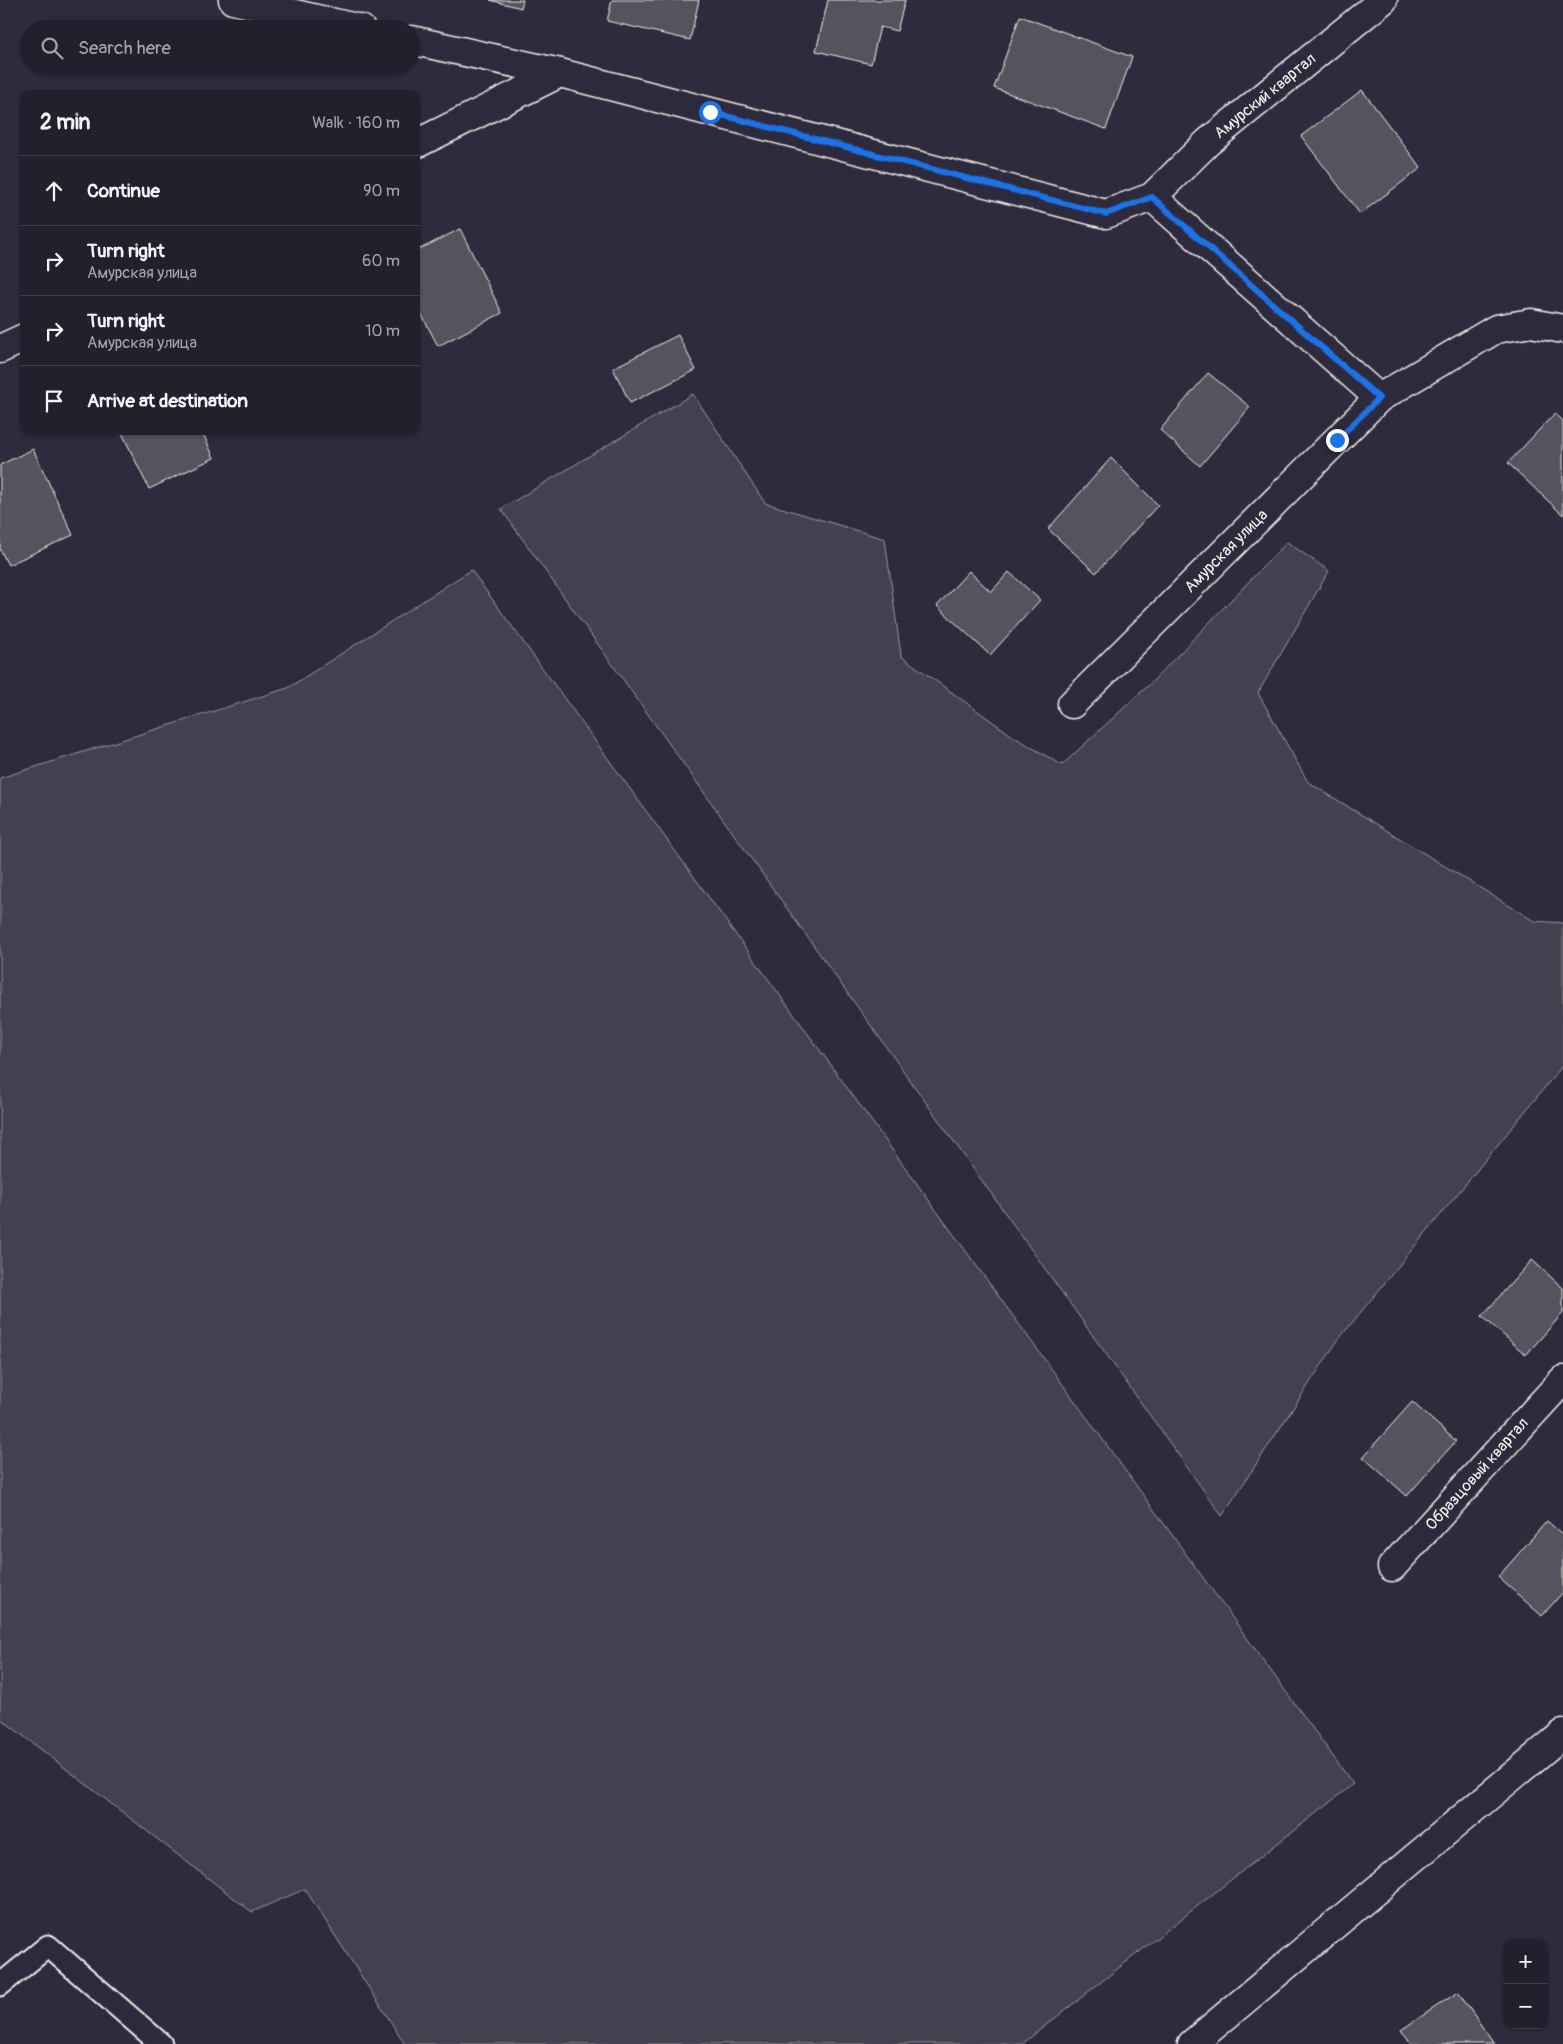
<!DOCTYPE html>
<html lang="en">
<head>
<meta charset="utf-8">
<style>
  :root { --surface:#23202e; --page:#2b2836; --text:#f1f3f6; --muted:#a3a3aa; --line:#403e4a }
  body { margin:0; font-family:Pangolin,sans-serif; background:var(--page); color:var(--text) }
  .controls { position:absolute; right:15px; bottom:15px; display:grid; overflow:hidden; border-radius:10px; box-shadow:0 1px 4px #0004 }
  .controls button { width:45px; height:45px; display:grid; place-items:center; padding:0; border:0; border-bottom:1px solid var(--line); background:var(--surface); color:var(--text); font:25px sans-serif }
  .stop { position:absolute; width:15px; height:15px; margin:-11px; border:4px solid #1a73e8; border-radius:50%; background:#fff }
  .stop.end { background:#1a73e8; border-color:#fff; box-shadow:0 1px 5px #0008 }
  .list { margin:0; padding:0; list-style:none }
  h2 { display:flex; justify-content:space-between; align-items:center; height:65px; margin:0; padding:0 20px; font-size:21px }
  h2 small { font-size:16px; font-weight:400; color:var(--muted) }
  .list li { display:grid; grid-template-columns:32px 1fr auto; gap:15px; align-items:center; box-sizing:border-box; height:70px; padding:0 20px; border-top:1px solid var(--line) }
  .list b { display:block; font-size:19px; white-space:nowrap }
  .list p { margin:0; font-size:16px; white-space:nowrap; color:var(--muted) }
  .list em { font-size:16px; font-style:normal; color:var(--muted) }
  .icon { flex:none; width:28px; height:28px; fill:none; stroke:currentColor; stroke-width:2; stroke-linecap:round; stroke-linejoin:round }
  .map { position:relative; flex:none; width:1563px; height:2044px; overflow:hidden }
  .search { position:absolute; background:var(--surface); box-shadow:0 1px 4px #0004; left:20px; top:20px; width:400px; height:55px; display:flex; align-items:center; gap:12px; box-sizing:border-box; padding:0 18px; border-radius:28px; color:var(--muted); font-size:19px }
  .panel { position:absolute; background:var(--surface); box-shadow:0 1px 4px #0004; left:20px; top:90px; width:400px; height:345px; border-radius:10px }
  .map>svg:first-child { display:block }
</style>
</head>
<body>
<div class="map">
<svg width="1563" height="2044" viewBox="0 0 1563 2044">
  <rect width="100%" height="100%" fill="#2f2a3d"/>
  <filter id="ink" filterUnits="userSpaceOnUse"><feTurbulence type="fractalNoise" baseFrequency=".02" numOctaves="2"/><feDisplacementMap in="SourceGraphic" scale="10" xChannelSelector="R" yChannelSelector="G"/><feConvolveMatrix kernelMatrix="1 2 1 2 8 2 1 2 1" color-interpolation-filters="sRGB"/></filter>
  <g filter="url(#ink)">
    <!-- green -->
    <g fill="#454050" stroke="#9c989c">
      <path d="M693 394 765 503 885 539 901 656 1014 737 1062 765 1151 683 1287 542 1329 571 1258 693 1308 782 1534 921 1563 923V1065L1338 1340 1222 1516 501 509Z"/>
      <path d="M471 570 1353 1784 1022 2044H405L305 1889 252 1912 0 1718V778L288 688Z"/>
    </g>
    <!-- building -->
    <g fill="#56525f" stroke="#f4f1e8">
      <path d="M490 0H523L521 8Z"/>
      <path d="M612 0H699L690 40 607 21Z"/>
      <path d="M828 0H905L897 31 880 27 871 64 816 51Z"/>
      <path d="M1020 16 1132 57 1106 129 994 88Z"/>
      <path d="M1362 90 1421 168 1360 214 1301 136Z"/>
      <path d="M460 229 502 313 438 346 416 304V251Z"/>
      <path d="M678 335 696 370 630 403 613 368Z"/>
      <path d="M1208 373 1250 407 1200 466 1160 430Z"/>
      <path d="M1555 413 1563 421V515L1508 463Z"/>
      <path d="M121 431H202L214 458 149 489Z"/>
      <path d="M33 449 73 535 8 565 0 549V465Z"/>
      <path d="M1111 458 1158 505 1096 573 1048 529Z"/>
      <path d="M969 571 991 592 1009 572 1040 600 990 655 937 606Z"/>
      <path d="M1532 1260 1563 1288V1313L1526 1355 1482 1316Z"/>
      <path d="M1412 1402 1456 1441 1407 1496 1363 1457Z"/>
      <path d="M1547 1521 1563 1535V1592L1542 1616 1498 1577Z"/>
      <path d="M1458 1992 1494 2044H1411L1401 2030Z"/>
    </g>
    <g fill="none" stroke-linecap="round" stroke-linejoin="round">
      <!-- lane casing -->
      <g stroke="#f4f1e8" stroke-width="25">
        <path id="lane" d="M0 1985 48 1946 161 2044"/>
      </g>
      <!-- street casing -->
      <g stroke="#f4f1e8" stroke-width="31">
        <g id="street">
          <path d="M233 0 361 29"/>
          <path d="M411 40 560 73 1106 214 1152 197 1208 142 1383 0"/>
          <path d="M416 144 560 73"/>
          <path d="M1152 197 1379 398 1496 329 1531 323 1563 329"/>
          <path d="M0 349 24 338"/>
          <path d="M1072 704 1379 398"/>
          <path d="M1392 1567 1563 1380"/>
          <path d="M1192 2044 1563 1734"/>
        </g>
      </g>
      <!-- lane -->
      <use href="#lane" stroke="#2f2a3d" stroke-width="21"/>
      <!-- street -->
      <use href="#street" stroke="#2f2a3d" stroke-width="28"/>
    </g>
  </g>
  <g fill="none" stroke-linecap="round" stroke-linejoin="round" filter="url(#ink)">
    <!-- route -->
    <path stroke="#1a73e8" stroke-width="6" d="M710 112 1106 214 1152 197 1379 398 1337 440"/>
  </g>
  <g text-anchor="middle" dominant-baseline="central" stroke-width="4.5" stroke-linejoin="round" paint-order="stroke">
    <!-- street labels -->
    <g font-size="16" fill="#f4f1e8" stroke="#2f2a3d">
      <text transform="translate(1265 96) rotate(-39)">Амурский квартал</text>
      <text transform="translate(1226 551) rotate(-45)">Амурская улица</text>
      <text transform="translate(1477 1474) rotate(-48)">Образцовый квартал</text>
    </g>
  </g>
</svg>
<div class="controls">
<button>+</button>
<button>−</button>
</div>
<div class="stop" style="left:710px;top:112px"></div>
<div class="stop end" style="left:1337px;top:440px"></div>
<div class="search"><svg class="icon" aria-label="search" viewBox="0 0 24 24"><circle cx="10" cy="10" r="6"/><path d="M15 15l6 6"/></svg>Search here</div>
<section class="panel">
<h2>2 min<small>Walk · 160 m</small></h2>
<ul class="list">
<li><svg class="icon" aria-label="ahead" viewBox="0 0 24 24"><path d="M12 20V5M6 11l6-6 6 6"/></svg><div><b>Continue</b></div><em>90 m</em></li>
<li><svg class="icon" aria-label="right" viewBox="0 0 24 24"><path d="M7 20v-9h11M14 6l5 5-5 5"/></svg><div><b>Turn right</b><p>Амурская улица</p></div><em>60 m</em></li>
<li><svg class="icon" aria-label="right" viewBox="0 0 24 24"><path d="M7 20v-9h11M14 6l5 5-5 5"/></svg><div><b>Turn right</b><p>Амурская улица</p></div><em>10 m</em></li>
<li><svg class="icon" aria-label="arrive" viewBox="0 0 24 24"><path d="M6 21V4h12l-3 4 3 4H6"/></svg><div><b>Arrive at destination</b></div></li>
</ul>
</section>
</div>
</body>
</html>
